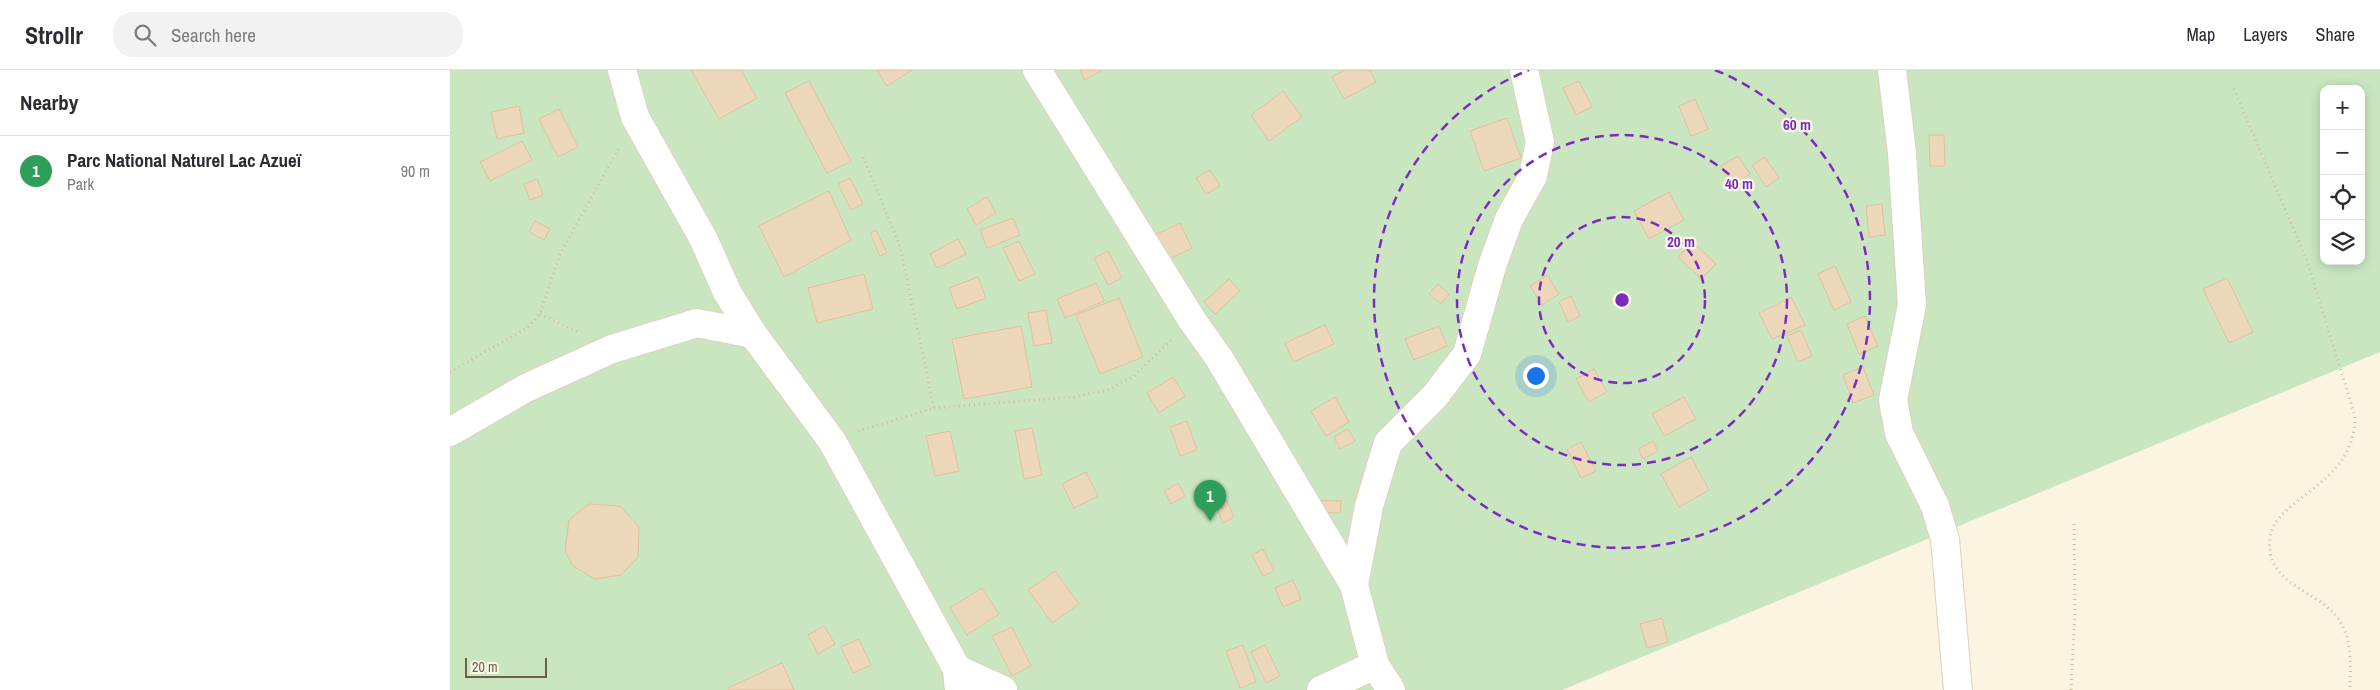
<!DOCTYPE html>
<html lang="en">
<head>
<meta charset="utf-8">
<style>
  :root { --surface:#fff; --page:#f2f2f3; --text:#2b2b33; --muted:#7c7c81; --line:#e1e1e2; --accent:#7b533f }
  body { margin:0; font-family:"Archivo Narrow",sans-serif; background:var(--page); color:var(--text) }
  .controls { position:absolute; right:15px; top:15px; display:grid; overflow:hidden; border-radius:10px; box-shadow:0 2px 12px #0003 }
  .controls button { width:45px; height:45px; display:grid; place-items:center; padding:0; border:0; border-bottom:1px solid var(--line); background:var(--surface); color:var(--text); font:25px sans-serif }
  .scale { position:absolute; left:15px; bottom:12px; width:82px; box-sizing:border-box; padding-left:5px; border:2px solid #6f5d4a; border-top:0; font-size:14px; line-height:18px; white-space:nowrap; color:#6f5d4a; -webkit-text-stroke:4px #fef8e6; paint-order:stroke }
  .you { position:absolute; left:1085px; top:305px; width:18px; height:18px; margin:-12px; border:4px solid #fff; border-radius:50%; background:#1a73e8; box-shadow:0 0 0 8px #1a73e833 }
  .badge { display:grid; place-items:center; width:32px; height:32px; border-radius:50%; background:var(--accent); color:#fff; font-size:16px; font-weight:700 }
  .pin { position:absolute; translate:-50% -41px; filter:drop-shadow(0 1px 2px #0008) }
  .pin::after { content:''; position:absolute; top:26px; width:18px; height:15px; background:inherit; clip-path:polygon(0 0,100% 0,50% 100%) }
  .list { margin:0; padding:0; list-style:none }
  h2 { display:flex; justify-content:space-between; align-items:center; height:65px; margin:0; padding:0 20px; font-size:21px }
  h2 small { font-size:16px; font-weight:400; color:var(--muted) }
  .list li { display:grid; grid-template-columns:32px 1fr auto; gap:15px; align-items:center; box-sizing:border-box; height:70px; padding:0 20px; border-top:1px solid var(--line) }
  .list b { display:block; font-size:19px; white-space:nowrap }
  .list p { margin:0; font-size:16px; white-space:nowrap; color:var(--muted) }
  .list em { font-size:16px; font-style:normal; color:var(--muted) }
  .icon { flex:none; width:28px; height:28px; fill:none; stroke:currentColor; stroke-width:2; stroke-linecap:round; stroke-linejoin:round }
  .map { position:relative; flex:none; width:1930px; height:620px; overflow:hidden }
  header { display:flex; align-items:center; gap:30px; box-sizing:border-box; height:70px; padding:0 25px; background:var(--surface); border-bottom:1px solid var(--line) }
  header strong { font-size:24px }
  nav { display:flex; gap:28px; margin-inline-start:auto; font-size:18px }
  .search { width:350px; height:45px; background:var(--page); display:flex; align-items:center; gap:12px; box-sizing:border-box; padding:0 18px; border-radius:20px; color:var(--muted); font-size:19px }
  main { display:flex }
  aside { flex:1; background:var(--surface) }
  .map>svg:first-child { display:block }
</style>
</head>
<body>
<header>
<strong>Strollr</strong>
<div class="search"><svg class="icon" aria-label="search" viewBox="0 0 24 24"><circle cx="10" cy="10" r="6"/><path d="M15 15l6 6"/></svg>Search here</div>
<nav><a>Map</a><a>Layers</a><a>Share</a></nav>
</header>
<main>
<aside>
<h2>Nearby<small></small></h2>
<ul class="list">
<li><span class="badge" style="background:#2e9e5b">1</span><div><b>Parc National Naturel Lac Azueï</b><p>Park</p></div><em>90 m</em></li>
</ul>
</aside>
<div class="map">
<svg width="1930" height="620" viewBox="0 0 1930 620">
  <rect width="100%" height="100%" fill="#faf4e0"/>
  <!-- green -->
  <path fill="#cae6c1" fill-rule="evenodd" d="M0 0H1930V282L1112 620H0ZM1874 19H1911V191H1874Z"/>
  <!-- building -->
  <g fill="#edd7ba" stroke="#dfc09c">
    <path d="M241 0H291L307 28 269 49Z"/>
    <path d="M427 0H462L437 16Z"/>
    <path d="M630 0H651V1L634 10Z"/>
    <path d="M895 0H920L926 12 894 29 882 7Z"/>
    <path d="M359 11 401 91 377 103 335 23Z"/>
    <path d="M1129 11 1142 37 1126 45 1113 18Z"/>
    <path d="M833 21 852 47 819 71 801 45Z"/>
    <path d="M1245 29 1258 59 1241 66 1229 36Z"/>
    <path d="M69 36 74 63 47 69 41 42Z"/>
    <path d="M109 39 128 77 108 87 89 49Z"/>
    <path d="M1057 48 1071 88 1034 101 1020 61Z"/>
    <path d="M1479 65H1494L1495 96H1480Z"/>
    <path d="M72 71 82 90 40 111 30 92Z"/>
    <path d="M1288 86 1300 104 1282 115 1271 96Z"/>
    <path d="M1315 87 1329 108 1316 117 1302 95Z"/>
    <path d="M760 100 770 116 756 124 746 108Z"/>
    <path d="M400 108 413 134 401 140 388 114Z"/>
    <path d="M87 109 93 125 80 130 74 114Z"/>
    <path d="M379 121 401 170 334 207 309 156Z"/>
    <path d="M1219 122 1234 150 1199 169 1184 141Z"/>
    <path d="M537 127 546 143 526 155 517 139Z"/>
    <path d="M1432 134 1435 165 1419 167 1416 136Z"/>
    <path d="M563 148 570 165 537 178 530 160Z"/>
    <path d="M85 151 100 159 94 170 79 162Z"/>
    <path d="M730 153 742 178 717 190 705 165Z"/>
    <path d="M426 160 437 183 430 186 420 163Z"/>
    <path d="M508 169 516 184 487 198 480 184Z"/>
    <path d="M569 171 585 204 569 211 553 178Z"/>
    <path d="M1243 172 1266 194 1251 209 1228 187Z"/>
    <path d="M658 181 672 208 658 215 644 188Z"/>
    <path d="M1385 196 1401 232 1384 240 1368 204Z"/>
    <path d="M414 204 423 239 367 253 358 218Z"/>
    <path d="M1097 205 1109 224 1092 235 1080 216Z"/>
    <path d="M528 207 536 228 507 239 499 218Z"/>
    <path d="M1777 208 1803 262 1779 273 1753 219Z"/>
    <path d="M779 209 790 221 765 244 754 232Z"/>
    <path d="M646 213 654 231 615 248 607 229Z"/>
    <path d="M988 214 999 224 991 234 979 224Z"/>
    <path d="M1121 226 1130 246 1118 252 1109 232Z"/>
    <path d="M1341 227 1355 255 1322 269 1309 243Z"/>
    <path d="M669 228 693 287 650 304 626 245Z"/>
    <path d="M596 240 602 273 584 276 578 243Z"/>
    <path d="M1415 246 1428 276 1409 284 1397 254Z"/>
    <path d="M875 255 884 274 843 292 835 273Z"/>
    <path d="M571 256 582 317 514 329 502 269Z"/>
    <path d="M989 256 997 276 964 290 955 269Z"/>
    <path d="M1351 260 1362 286 1348 292 1337 266Z"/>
    <path d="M1413 297 1424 325 1403 333 1393 305Z"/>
    <path d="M1144 299 1157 322 1139 332 1126 309Z"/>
    <path d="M723 307 735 326 709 343 697 323Z"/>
    <path d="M885 327 899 352 876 366 861 341Z"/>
    <path d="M1234 327 1246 349 1214 366 1202 344Z"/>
    <path d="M737 351 747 380 730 386 720 357Z"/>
    <path d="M582 358 592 405 574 409 565 361Z"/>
    <path d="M898 359 905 371 890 379 884 367Z"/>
    <path d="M500 361 509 401 485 406 476 366Z"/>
    <path d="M1203 371 1208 381 1193 389 1188 379Z"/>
    <path d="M1131 372 1146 401 1131 408 1117 379Z"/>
    <path d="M1241 387 1259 420 1229 437 1211 404Z"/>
    <path d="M636 402 648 426 624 438 612 414Z"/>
    <path d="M728 413 735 426 721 434 714 421Z"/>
    <path d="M774 424 784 447 773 453 762 429Z"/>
    <path d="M865 430 891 431 890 443 865 442Z"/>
    <path d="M139 434 170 436 189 457 188 487 171 505 145 509 123 496 115 481 119 450Z"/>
    <path d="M813 479 824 501 813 506 802 485Z"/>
    <path d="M605 501 629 534 602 553 578 520Z"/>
    <path d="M843 510 851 529 833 537 825 518Z"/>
    <path d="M532 518 549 544 517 565 500 538Z"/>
    <path d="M1212 548 1218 572 1197 578 1190 554Z"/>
    <path d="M374 556 385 574 368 584 358 565Z"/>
    <path d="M562 557 581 596 562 606 542 566Z"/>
    <path d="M409 569 421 595 403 603 391 577Z"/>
    <path d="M793 575 806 612 790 618 776 581Z"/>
    <path d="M815 575 830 606 816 613 801 582Z"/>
    <path d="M332 593 344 620H279L278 618Z"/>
  </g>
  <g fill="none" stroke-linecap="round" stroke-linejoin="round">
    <!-- minor casing -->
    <g stroke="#ddd1bd" stroke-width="30">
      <g id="minor">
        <path d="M172 0 185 47 254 170 277 222 303 264 382 371 507 599 509 620"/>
        <path d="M587 0 742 250 769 288 904 515"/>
        <path d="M1442 0 1452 83 1462 235 1443 330 1449 363 1485 436 1495 469 1508 620"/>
        <path d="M0 362 76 318 162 279 247 253 303 264"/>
        <path d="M507 599 553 620"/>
        <path d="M871 620 925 595"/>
        <path d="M941 620 925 595 904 515 919 436 938 373 984 327 1017 284 1042 196 1059 149 1083 106 1090 72 1074 0"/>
      </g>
    </g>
    <!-- path -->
    <g stroke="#d2ba9e" stroke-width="3" stroke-dasharray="1 4" stroke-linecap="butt">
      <path d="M1784 19 1857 191 1905 346C1906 415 1824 428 1820 468 1814 516 1869 519 1889 550 1903 571 1900 596 1900 620"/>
      <path d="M90 244 130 263"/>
      <path d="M0 302 77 258 90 244 110 184 170 76"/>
      <path d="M484 338 624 327 658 320 684 306 721 270"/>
      <path d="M408 361 484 338 450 176 412 84"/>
      <path d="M1621 620 1625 541 1624 452"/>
    </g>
    <!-- minor -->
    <use href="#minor" stroke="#fff" stroke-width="28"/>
  </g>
  <!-- distance rings -->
  <g fill="none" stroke="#7b2cbf" stroke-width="2.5" stroke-dasharray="9 6">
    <circle cx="1172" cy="230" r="83"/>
    <circle cx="1172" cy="230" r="165"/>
    <path d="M1265 0A248 248 0 1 1 1079 0"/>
  </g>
  <circle cx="1172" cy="230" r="8" fill="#7b2cbf" stroke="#fef8e6" stroke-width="2.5"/>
  <g font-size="15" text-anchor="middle" font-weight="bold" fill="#7b2cbf" stroke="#fef8e6" stroke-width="4.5" stroke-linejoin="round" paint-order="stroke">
    <text x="1347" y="60">60 m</text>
    <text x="1289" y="119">40 m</text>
    <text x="1231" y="177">20 m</text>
  </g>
</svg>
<div class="controls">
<button>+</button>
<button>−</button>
<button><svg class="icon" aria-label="locate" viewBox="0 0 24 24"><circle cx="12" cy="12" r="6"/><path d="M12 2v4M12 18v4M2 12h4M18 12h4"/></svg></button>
<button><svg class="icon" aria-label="layers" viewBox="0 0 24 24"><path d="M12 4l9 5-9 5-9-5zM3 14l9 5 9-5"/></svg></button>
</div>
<div class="scale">20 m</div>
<div class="you"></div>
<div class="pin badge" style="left:760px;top:451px;background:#2e9e5b">1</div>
</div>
</main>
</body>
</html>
